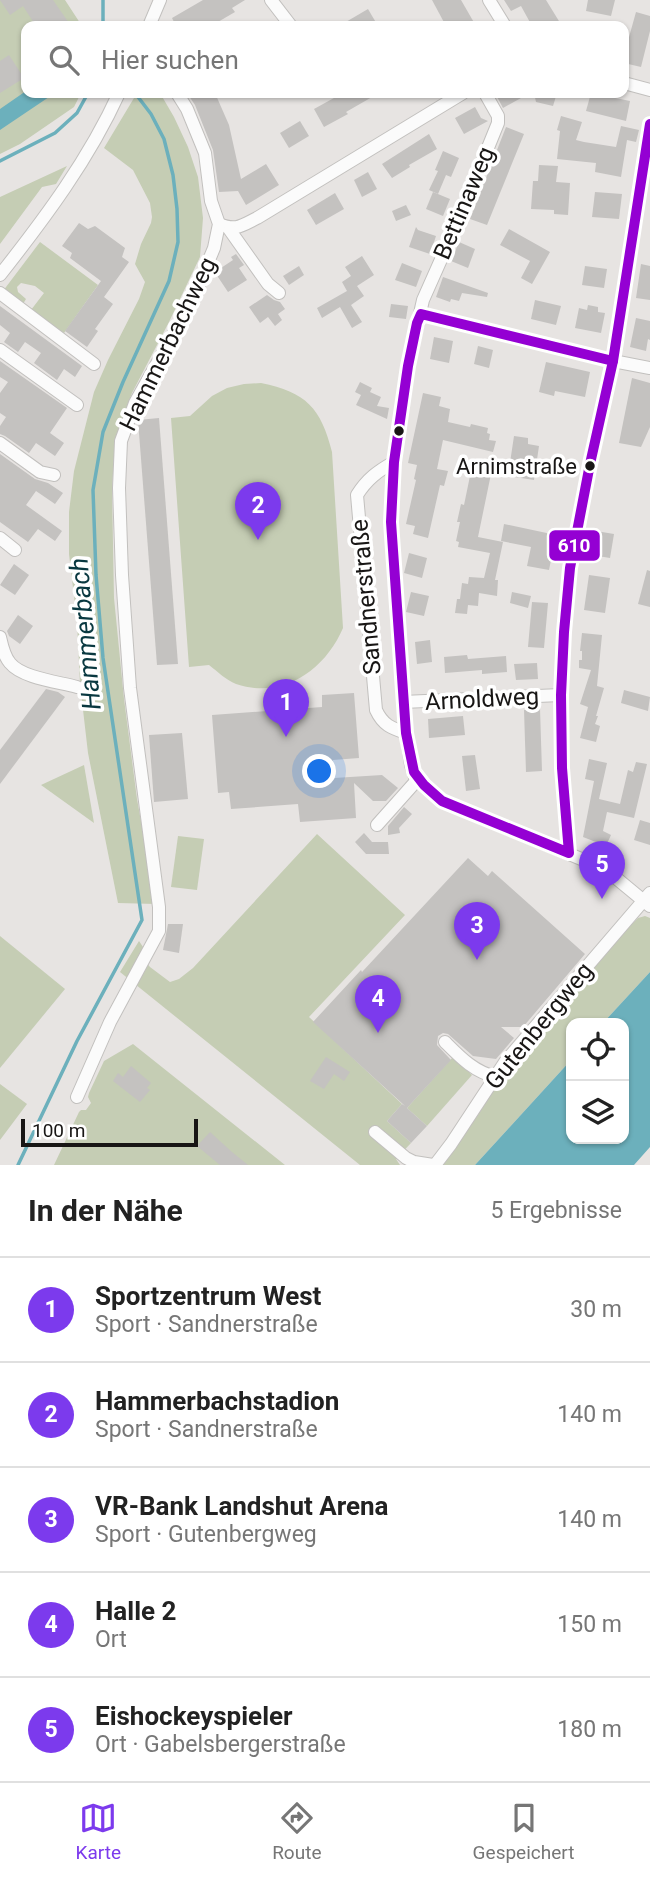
<!DOCTYPE html>
<html lang="de">
<head>
<meta charset="utf-8">
<style>
  :root { --surface:#fff; --page:#f6f6f6; --text:#222; --muted:#767676; --line:#e0e0e0; --accent:#7c3aed }
  body { margin:0; font-family:Roboto,sans-serif; background:var(--page); color:var(--text) }
  .controls { position:absolute; right:21px; bottom:21px; display:grid; overflow:hidden; border-radius:14px; box-shadow:0 2px 5px #0004 }
  .controls button { width:63px; height:63px; display:grid; place-items:center; padding:0; border:0; border-bottom:2px solid var(--line); background:var(--surface); color:var(--text); font:35px sans-serif }
  .scale { position:absolute; left:21px; bottom:18px; width:177px; box-sizing:border-box; padding-left:7px; border:4px solid #181615; border-top:0; font-size:19px; line-height:24px; white-space:nowrap; color:#181615; -webkit-text-stroke:5px #fff; paint-order:stroke }
  .you { position:absolute; left:320px; top:772px; width:24px; height:24px; margin:-18px; border:5px solid #fff; border-radius:50%; background:#1a73e8; box-shadow:0 0 0 10px #1a73e833 }
  .badge { display:grid; place-items:center; width:46px; height:46px; border-radius:50%; background:var(--accent); color:#fff; font-size:23px; font-weight:700 }
  .pin { position:absolute; translate:-50% -58px; filter:drop-shadow(0 2px 4px #0008) }
  .pin::after { content:''; position:absolute; top:37px; width:24px; height:21px; background:inherit; clip-path:polygon(0 0,100% 0,50% 100%) }
  .list { margin:0; padding:0; list-style:none }
  h2 { display:flex; justify-content:space-between; align-items:center; height:91px; margin:0; padding:0 28px; font-size:30px }
  h2 small { font-size:23px; font-weight:400; color:var(--muted) }
  .list li { display:grid; grid-template-columns:46px 1fr auto; gap:21px; align-items:center; box-sizing:border-box; height:105px; padding:0 28px; border-top:2px solid var(--line) }
  .list b { display:block; font-size:26px; white-space:nowrap }
  .list p { margin:0; font-size:23px; white-space:nowrap; color:var(--muted) }
  .list em { font-size:23px; font-style:normal; color:var(--muted) }
  .icon { flex:none; width:38px; height:38px; fill:none; stroke:currentColor; stroke-width:2; stroke-linecap:round; stroke-linejoin:round }
  .map { position:relative; flex:none; width:650px; height:1165px; overflow:hidden }
  .search { position:absolute; background:var(--surface); box-shadow:0 2px 5px #0004; left:21px; right:21px; top:21px; height:77px; display:flex; align-items:center; gap:18px; box-sizing:border-box; padding:0 24px; border-radius:14px; color:var(--muted); font-size:26px }
  .sheet { height:616px; background:var(--surface) }
  nav { display:flex; justify-content:space-around; align-items:center; box-sizing:border-box; height:98px; border-top:2px solid var(--line); background:var(--surface); font-size:19px; color:var(--muted) }
  nav a { display:grid; justify-items:center; gap:4px }
  nav .on { color:var(--accent) }
  .map>svg:first-child { display:block }
</style>
</head>
<body>
<div class="map">
<svg width="650" height="1165" viewBox="0 0 650 1165">
  <rect width="100%" height="100%" fill="#e7e4e2"/>
  <!-- green -->
  <g fill="#c5cdb4">
    <path d="M0 0H65L82 26H26V93H81L74 107 20 144 0 154Z"/>
    <path d="M137 93H160L174 117 188 147 198 177 203 218 200 257 169 322 132 393 115 440 112 490 114 598 124 699 137 799 156 904 118 903 88 753 80 684 77 621 69 554V512L74 471 94 392 108 360 139 299 145 282 135 264 141 244 151 223 152 217 150 203 133 170 104 148Z"/>
    <path d="M67 166 56 184 42 187 0 244V197Z"/>
    <path d="M40 242 98 285 64 333 31 310 44 293 35 286 21 283 17 287 18 292 26 299 23 304 3 291Z"/>
    <path d="M261 383C306 392 321 408 332 452L343 628C325 670 283 700 236 684 226 680 218 672 209 665L189 667 171 418 190 416 212 396 227 388 244 384Z"/>
    <path d="M84 765 94 823 41 785Z"/>
    <path d="M317 834 405 915 309 1017 402 1104 387 1121 411 1143 396 1159 400 1165H360L120 972 139 941 143 947 140 955 150 967 170 982 179 979 193 968Z"/>
    <path d="M178 836 204 839 197 890 171 887Z"/>
    <path d="M645 916 650 918V972L603 1023H571V1060L475 1165H443L480 1112 507 1068 627 929 638 918Z"/>
    <path d="M0 936 65 989 0 1068Z"/>
    <path d="M133 1044 285 1165H54L79 1112 81 1110H86L91 1103 88 1097 89 1093 104 1061Z"/>
    <path d="M453 1057 472 1075 427 1126 407 1108Z"/>
    <path d="M0 1084 27 1104 0 1140Z"/>
  </g>
  <!-- water -->
  <g fill="#6cb0bc">
    <path d="M26 91V93H46L49 97 0 130V109Z"/>
    <path d="M650 972V1147L634 1165H475L571 1060V1139H624V1023H603Z"/>
  </g>
  <g fill="none" stroke-linecap="round" stroke-linejoin="round">
    <!-- stream -->
    <g stroke="#6cb0bc" stroke-width="3.5">
      <path d="M103 0V26"/>
      <path d="M0 161 55 133 77 113 88 93"/>
      <path d="M18 1165 77 1041 142 920 103 658 96 575 93 490 103 432 123 382 169 281 178 242 177 209 173 175 164 139 151 114 135 93"/>
    </g>
  </g>
  <!-- building -->
  <g fill="#c4c2c0">
    <path d="M0 0H53L71 26H36L23 6 10 15Z"/>
    <path d="M203 0H245L232 8 235 12 211 26H176L172 18Z"/>
    <path d="M432 0H461L476 26H446Z"/>
    <path d="M504 0H546L562 26H532L521 6 511 11Z"/>
    <path d="M588 0H615L611 16 586 11Z"/>
    <path d="M368 9 378 26H339Z"/>
    <path d="M636 12 650 16V31L641 67 624 63V48H626Z"/>
    <path d="M9 55 24 78 0 93V61Z"/>
    <path d="M187 93H215L229 125 241 179 266 164 279 185 246 205 238 191 219 192 213 150 195 105Z"/>
    <path d="M343 93H379L346 112 348 114 324 127 314 109Z"/>
    <path d="M495 93H530L503 108Z"/>
    <path d="M534 93H557L553 106 536 102Z"/>
    <path d="M591 93 630 101 626 121 586 111Z"/>
    <path d="M475 107 481 118 488 121 464 134 455 118Z"/>
    <path d="M561 116 582 122 576 140 584 142 616 147 621 126 639 130 636 142 627 140 621 177 595 172 596 163 557 159 560 131 557 130Z"/>
    <path d="M300 121 309 136 289 148 280 133Z"/>
    <path d="M506 127 524 134 487 225 470 219Z"/>
    <path d="M429 134 437 149 409 165 410 167 392 178 382 164Z"/>
    <path d="M443 151 459 158 451 177 446 175 438 194 429 190 438 171 435 170Z"/>
    <path d="M539 165 558 166 556 182 570 183 568 215 554 214V210L531 209 533 181H538Z"/>
    <path d="M368 172 377 189 362 197 354 180Z"/>
    <path d="M433 192 450 199 443 216 426 209Z"/>
    <path d="M595 192 622 194 619 219 592 217Z"/>
    <path d="M335 193 344 209 316 225 307 210Z"/>
    <path d="M406 205 411 215 396 221 392 211Z"/>
    <path d="M79 223 88 229 95 226 125 248 122 257 129 262 104 297 113 304 95 329 98 331 87 347 65 331 101 281 70 258 72 253 62 246Z"/>
    <path d="M416 227 418 230 436 236 430 254 409 247Z"/>
    <path d="M509 229 550 252 532 284 521 278 530 261 500 245Z"/>
    <path d="M459 242 475 249 468 268 451 261Z"/>
    <path d="M236 254 244 265 239 268 247 280 228 292 216 274 223 270 221 268 233 260 231 257Z"/>
    <path d="M362 256 374 275 357 286 364 296 351 305 362 322 352 328 340 307 322 318 317 308 347 291 342 282 351 276 345 267Z"/>
    <path d="M402 263 422 271 416 287 395 280Z"/>
    <path d="M641 264 650 266V300L636 298Z"/>
    <path d="M299 266 304 275 289 285 283 276Z"/>
    <path d="M585 266 607 269 604 288 582 285Z"/>
    <path d="M443 277 488 293 487 297 462 293 459 301 451 299 450 302 436 297Z"/>
    <path d="M267 295 274 300 280 302 285 309 278 314 282 320 275 326 268 317 260 323 249 307Z"/>
    <path d="M535 300 561 306 556 325 531 319Z"/>
    <path d="M391 304 408 306 406 319 389 317Z"/>
    <path d="M588 305 598 307V312L605 313 601 333 575 328 579 308 587 310Z"/>
    <path d="M0 306 82 366 75 377 64 369 57 380 34 363 41 353 25 342 18 352 4 342 10 333 0 325Z"/>
    <path d="M636 318 650 321V340L648 339 646 351 630 347Z"/>
    <path d="M434 337 453 341 449 363 430 359Z"/>
    <path d="M478 346 493 350 489 368 474 364Z"/>
    <path d="M0 361 67 408 50 433 64 443 55 456 36 443 29 453 5 436 0 434V426L6 417 0 413V393L8 382 0 377Z"/>
    <path d="M546 362 590 372 585 397 555 391 554 396 539 392Z"/>
    <path d="M632 378 650 383V427L641 447 619 443Z"/>
    <path d="M360 382 372 388 370 392 381 397 377 406 389 408 387 419 356 405 361 395 355 392Z"/>
    <path d="M423 393 441 397 439 406 450 409 448 422 470 427 471 424 488 428 487 433 490 434 489 440 496 441 493 452 443 440 437 469 448 471 444 486 440 485 428 538 413 534 415 526 406 524 416 480 414 479 417 465 408 463Z"/>
    <path d="M159 418 178 664 157 665 138 420Z"/>
    <path d="M514 436 528 438V444L539 446 534 480 508 476Z"/>
    <path d="M0 454 35 479 48 483 63 493 55 504 36 491 26 505 62 531 55 541 38 529 28 542 0 522Z"/>
    <path d="M475 470 491 474 478 537 503 542 495 580H498L497 596 479 593 478 606 468 605 467 614 455 613 457 599H460L462 583 468 584 469 577 484 578 490 553 458 547 459 542 456 541 460 522H457L461 504 464 505 470 476H473Z"/>
    <path d="M504 524 556 535 549 570 527 566 531 547 501 541Z"/>
    <path d="M596 531 614 534 610 558 592 555Z"/>
    <path d="M409 553 427 558 422 578 404 573Z"/>
    <path d="M14 564 29 575 15 595 0 585Z"/>
    <path d="M647 570 650 571V607L638 604Z"/>
    <path d="M589 575 610 578 605 613 584 610Z"/>
    <path d="M411 592 429 596 424 616 406 612Z"/>
    <path d="M512 592 531 596 528 608 510 603Z"/>
    <path d="M532 602 548 603 544 648 528 647Z"/>
    <path d="M18 615 33 626 20 644 9 636 7 631Z"/>
    <path d="M582 633 602 635 597 686 604 688 596 716H598L595 724 600 726 596 742 580 738 588 707 580 704 591 670 579 668V660H582V651H580Z"/>
    <path d="M430 640 432 662 417 664 415 642Z"/>
    <path d="M467 655 468 659 506 656 507 672 482 674V670L445 673 444 657Z"/>
    <path d="M537 663 538 679 516 680 514 664Z"/>
    <path d="M46 689 58 692 65 697 0 784V750Z"/>
    <path d="M624 690 650 697 648 711 621 703Z"/>
    <path d="M354 693 359 758 333 760 334 778 382 775 398 788 386 801H373L354 783 356 818 300 822 298 804 231 809 229 792 218 793 212 715 322 707V695Z"/>
    <path d="M540 709 542 771 526 772 524 710Z"/>
    <path d="M463 716 465 735 429 738 428 719Z"/>
    <path d="M182 733 188 799 154 802 149 735Z"/>
    <path d="M475 755 480 789 466 791 462 756Z"/>
    <path d="M589 759 607 763 599 799 620 804 628 770 633 772 636 762 647 764 634 818 607 812 603 831 611 835 606 846 583 837 594 781 585 779Z"/>
    <path d="M404 807 412 814 399 828 400 833 388 835V826Z"/>
    <path d="M640 820 650 823V845L634 840Z"/>
    <path d="M364 833 372 842H388L389 854H366L355 842Z"/>
    <path d="M468 858 488 876 492 871 585 954 523 1027H501L514 1038 496 1059 473 1056 448 1034 443 1033 438 1036 437 1045 451 1060 407 1108 427 1126 411 1143 387 1121 402 1104 405 1106 313 1022 361 970 362 972Z"/>
    <path d="M168 924H183L179 953 163 950Z"/>
    <path d="M326 1057 350 1072 344 1081 334 1074 324 1089 310 1081Z"/>
    <path d="M131 1066 151 1083 147 1088 150 1090 140 1102 113 1081 118 1073 123 1077Z"/>
    <path d="M210 1132 232 1152 248 1165H220L197 1146Z"/>
  </g>
  <g fill="none" stroke-linecap="round" stroke-linejoin="round">
    <!-- minor casing -->
    <g stroke="#c2c0be" stroke-width="14">
      <g id="minor">
        <path d="M271 0 291 26"/>
        <path d="M489 0 505 26"/>
        <path d="M149 26 160 0"/>
        <path d="M624 83 650 90"/>
        <path d="M485 93 498 116V123L459 219 423 300 408 366 394 462 391 522 406 733 411 765 415 777 425 787 442 801 586 861 610 873 650 906"/>
        <path d="M219 224C236 231 241 226 257 218L463 93"/>
        <path d="M229 229 268 284 279 293"/>
        <path d="M0 275C45 218 89 159 119 93"/>
        <path d="M0 293 94 364"/>
        <path d="M421 314 613 361 650 368"/>
        <path d="M0 350 77 405"/>
        <path d="M0 443 40 472 54 475"/>
        <path d="M394 462C378 471 367 479 357 495L376 710C383 725 391 728 406 733"/>
        <path d="M0 538 15 550"/>
        <path d="M0 637C2 646 4 656 10 663 22 678 59 682 77 687"/>
        <path d="M403 702 561 695"/>
        <path d="M377 825 418 779"/>
        <path d="M569 853 562 768 561 695 564 632 570 568 590 464 613 361 650 124"/>
        <path d="M445 1042C460 1057 474 1072 496 1077"/>
        <path d="M77 1097 110 1022 159 931V907L130 688 122 575 119 488 121 441 135 403 192 301 214 248 219 224 211 201 205 153 187 109 177 93"/>
        <path d="M375 1132 406 1158 414 1162 433 1165"/>
        <path d="M435 1165 451 1144 505 1062 650 893"/>
      </g>
    </g>
    <!-- minor -->
    <use href="#minor" stroke="#fbfbfb" stroke-width="12"/>
    <!-- bus-1 casing -->
    <g stroke="#fff" stroke-width="16">
      <g id="bus-1">
        <path d="M421 314 613 361 590 464 570 568 564 632 561 695 562 768 569 853 442 801 424 785 414 772 406 733 391 522 394 462 408 366 417 323Z"/>
        <path d="M613 361 650 124"/>
      </g>
    </g>
    <!-- bus-1 -->
    <use href="#bus-1" stroke="#9400d3" stroke-width="10"/>
  </g>
  <!-- markers -->
  <g fill="#181615" stroke="#fff" stroke-width="2.5">
    <circle cx="399" cy="431" r="6"/>
    <circle cx="590" cy="466" r="6"/>
  </g>
  <g text-anchor="middle" dominant-baseline="central" stroke-width="7" stroke-linejoin="round" paint-order="stroke">
    <!-- bus labels -->
    <g font-size="22" fill="#181615" stroke="#fff" text-anchor="end">
      <text x="577" y="466">Arnimstraße</text>
    </g>
    <!-- street labels -->
    <g font-size="24" fill="#181615" stroke="#fff">
      <text transform="translate(464 203) rotate(-67)">Bettinaweg</text>
      <text transform="translate(168 344) rotate(-64)">Hammerbachweg</text>
      <text transform="translate(366 597) rotate(-95)">Sandnerstraße</text>
      <text transform="translate(482 699) rotate(-3)">Arnoldweg</text>
      <text transform="translate(539 1026) rotate(-51)">Gutenbergweg</text>
    </g>
    <!-- water labels -->
    <g font-size="26" font-style="italic" fill="#093840" stroke="#fff">
      <text transform="translate(85 634) rotate(-95)">Hammerbach</text>
    </g>
  </g>
  <rect stroke="#fff" stroke-width="2.5" x="548" y="529" width="53" height="33" rx="7" fill="#9400d3"/>
  <g font-size="19" text-anchor="middle" font-weight="bold" fill="#fff">
    <text x="574" y="552">610</text>
  </g>
</svg>
<div class="controls">
<button><svg class="icon" aria-label="locate" viewBox="0 0 24 24"><circle cx="12" cy="12" r="6"/><path d="M12 2v4M12 18v4M2 12h4M18 12h4"/></svg></button>
<button><svg class="icon" aria-label="layers" viewBox="0 0 24 24"><path d="M12 4l9 5-9 5-9-5zM3 14l9 5 9-5"/></svg></button>
</div>
<div class="scale">100 m</div>
<div class="you"></div>
<div class="pin badge" style="left:286px;top:737px">1</div>
<div class="pin badge" style="left:258px;top:540px">2</div>
<div class="pin badge" style="left:477px;top:960px">3</div>
<div class="pin badge" style="left:378px;top:1033px">4</div>
<div class="pin badge" style="left:602px;top:899px">5</div>
<div class="search"><svg class="icon" aria-label="search" viewBox="0 0 24 24"><circle cx="10" cy="10" r="6"/><path d="M15 15l6 6"/></svg>Hier suchen</div>
</div>
<section class="sheet">
<h2>In der Nähe<small>5 Ergebnisse</small></h2>
<ul class="list">
<li><span class="badge">1</span><div><b>Sportzentrum West</b><p>Sport · Sandnerstraße</p></div><em>30 m</em></li>
<li><span class="badge">2</span><div><b>Hammerbachstadion</b><p>Sport · Sandnerstraße</p></div><em>140 m</em></li>
<li><span class="badge">3</span><div><b>VR-Bank Landshut Arena</b><p>Sport · Gutenbergweg</p></div><em>140 m</em></li>
<li><span class="badge">4</span><div><b>Halle 2</b><p>Ort</p></div><em>150 m</em></li>
<li><span class="badge">5</span><div><b>Eishockeyspieler</b><p>Ort · Gabelsbergerstraße</p></div><em>180 m</em></li>
</ul>
</section>
<nav>
<a class="on"><svg class="icon" aria-label="map" viewBox="0 0 24 24"><path d="M3 6l6-2 6 2 6-2v14l-6 2-6-2-6 2zM9 4v14M15 6v14"/></svg>Karte</a>
<a><svg class="icon" aria-label="directions" viewBox="0 0 24 24"><path d="M12 3l9 9-9 9-9-9zM9 14v-3h6M13 9l2 2-2 2"/></svg>Route</a>
<a><svg class="icon" aria-label="saved" viewBox="0 0 24 24"><path d="M7 4h10v16l-5-4-5 4z"/></svg>Gespeichert</a>
</nav>
</body>
</html>
